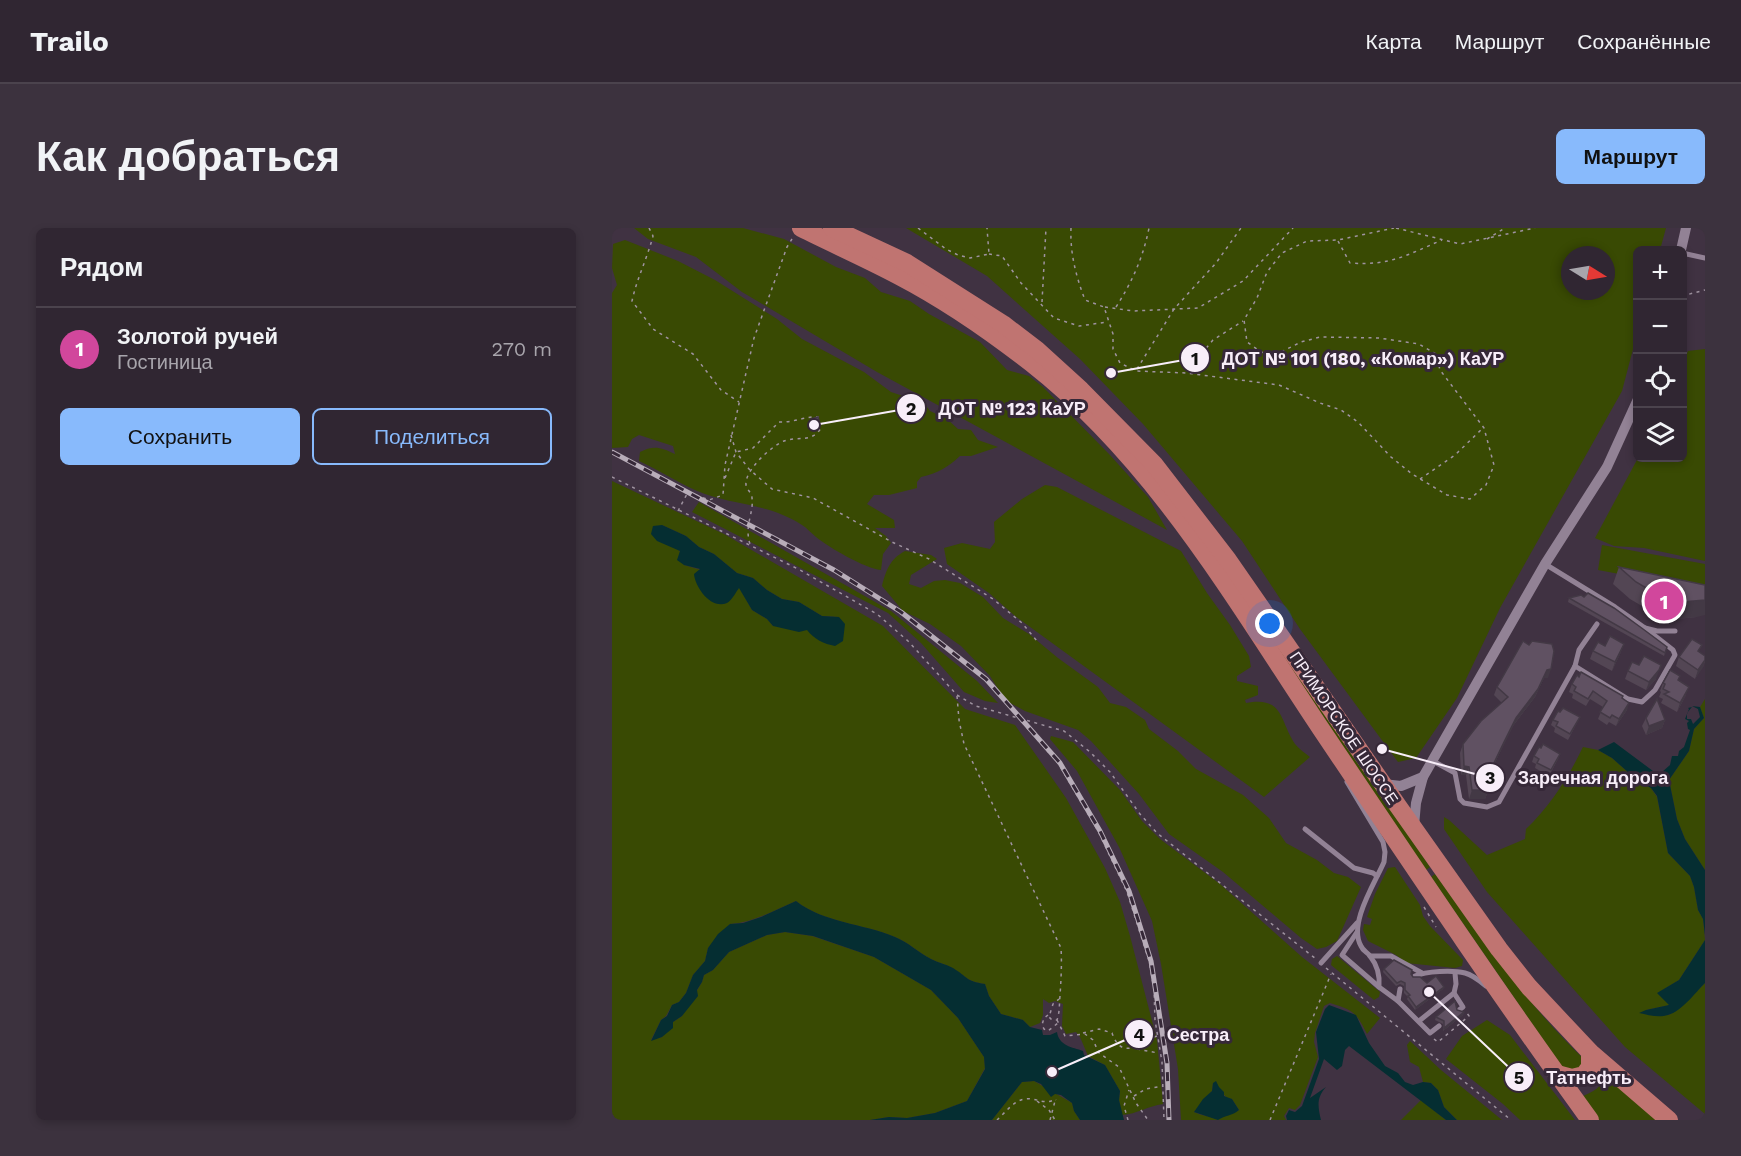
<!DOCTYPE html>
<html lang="ru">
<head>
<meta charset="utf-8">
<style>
  :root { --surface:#302632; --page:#3c323e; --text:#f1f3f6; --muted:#a8a5ac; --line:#4b434d; --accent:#88bafc }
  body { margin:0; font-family:"Work Sans",sans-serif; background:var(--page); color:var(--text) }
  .controls { position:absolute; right:18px; top:18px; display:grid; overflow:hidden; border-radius:9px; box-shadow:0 3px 9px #0003 }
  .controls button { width:54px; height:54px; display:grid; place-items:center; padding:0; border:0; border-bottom:2px solid var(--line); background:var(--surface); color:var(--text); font:30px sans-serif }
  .compass { position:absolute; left:949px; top:18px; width:54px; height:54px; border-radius:50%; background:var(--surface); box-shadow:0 3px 9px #0003; rotate:101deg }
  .you { position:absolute; left:658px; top:396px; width:21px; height:21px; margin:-15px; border:4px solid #fff; border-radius:50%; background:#1a73e8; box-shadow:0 0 0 9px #1a73e833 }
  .badge { display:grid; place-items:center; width:39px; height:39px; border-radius:50%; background:var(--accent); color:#fff; font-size:20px; font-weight:700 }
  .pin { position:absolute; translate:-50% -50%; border:3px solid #fff; box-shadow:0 2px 6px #0006 }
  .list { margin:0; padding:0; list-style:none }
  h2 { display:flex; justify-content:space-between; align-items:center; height:78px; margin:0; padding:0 24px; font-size:26px }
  h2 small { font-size:20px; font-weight:400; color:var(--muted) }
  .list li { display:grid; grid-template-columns:39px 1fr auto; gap:18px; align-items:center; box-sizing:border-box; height:84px; padding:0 24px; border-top:2px solid var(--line) }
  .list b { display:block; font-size:22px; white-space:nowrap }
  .list p { margin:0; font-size:20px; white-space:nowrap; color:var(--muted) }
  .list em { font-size:20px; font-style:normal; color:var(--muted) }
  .actions { display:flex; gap:12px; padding:18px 24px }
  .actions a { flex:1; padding:14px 0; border:2px solid var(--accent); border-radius:9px; text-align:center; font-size:21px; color:var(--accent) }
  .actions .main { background:var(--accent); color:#111 }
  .icon { flex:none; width:33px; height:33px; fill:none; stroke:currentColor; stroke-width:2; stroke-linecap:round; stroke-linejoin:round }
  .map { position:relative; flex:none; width:1093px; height:892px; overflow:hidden; border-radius:9px }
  header { display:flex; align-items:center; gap:36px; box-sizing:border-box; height:84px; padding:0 30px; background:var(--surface); border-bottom:2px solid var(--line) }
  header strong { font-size:28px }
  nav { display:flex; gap:33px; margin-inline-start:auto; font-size:21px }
  .intro { display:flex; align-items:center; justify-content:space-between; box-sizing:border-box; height:144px; padding:0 36px }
  h1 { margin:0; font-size:42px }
  .button { padding:15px 27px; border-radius:9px; background:var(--accent); color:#111; font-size:21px; font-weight:700 }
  main { display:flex; gap:36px; padding:0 36px }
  aside { flex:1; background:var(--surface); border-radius:9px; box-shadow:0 3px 9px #0003 }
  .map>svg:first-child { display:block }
</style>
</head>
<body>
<header>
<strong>Trailo</strong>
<nav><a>Карта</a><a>Маршрут</a><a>Сохранённые</a></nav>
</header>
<div class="intro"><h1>Как добраться</h1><a class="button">Маршрут</a></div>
<main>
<aside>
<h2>Рядом<small></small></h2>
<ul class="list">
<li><span class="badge" style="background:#d1479c">1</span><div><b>Золотой ручей</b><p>Гостиница</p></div><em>270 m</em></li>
</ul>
<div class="actions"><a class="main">Сохранить</a><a>Поделиться</a></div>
</aside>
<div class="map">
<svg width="1093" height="892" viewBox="0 0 1093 892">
  <rect width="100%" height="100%" fill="#403242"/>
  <!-- green -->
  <g fill="#394a03" fill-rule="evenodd">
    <path d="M22 0H131L172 11 224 39 253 50 269 64 298 73 317 86 368 114 395 142 417 148 431 159 497 226 536 269 555 302 265 144 130 64 84 29 36 11Z"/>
    <path d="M294 0H1054L1048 22H1026L1025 106 1010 163 888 380 845 470 804 530 786 534 688 401 630 313 531 196 468 131 375 48ZM958 27H994V63H958Z"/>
    <path d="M13 12 66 33 103 52 165 91 190 111 252 144 279 164 312 175 318 183 335 191 346 201 359 202 366 212 386 219 359 228H348C335 240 326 245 309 249L305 254V260L277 267H262L255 276 282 292 283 300H263L274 308 279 315 271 326 269 342C252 340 218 320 204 309 199 305 195 300 190 297 157 276 128 278 93 266 71 258 49 243 27 233L28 224C41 217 49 219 63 226L61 218 27 207 20 211 16 219 0 220V65L5 57 0 40 1 16Z"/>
    <path d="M1093 121V333L1032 320 1002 318 983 310 1026 230H1070L1071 136 1076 123Z"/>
    <path d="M0 253 112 306 271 398 353 481 403 497 454 570 493 640 508 674 518 708 545 812 551 876C536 878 525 886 510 887L507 872 508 863 493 837 476 828 468 809 464 804 454 806 450 798 451 776 443 773 437 775 431 771V787L428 795 418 799 411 792 389 786 377 768 373 756C353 753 356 749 340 740 334 736 326 735 319 731 307 725 296 714 283 709 249 695 212 695 184 673 163 682 142 694 118 696L96 720 93 733 81 747 74 765 67 774 60 777 54 788 49 792 39 812 50 809 61 794 70 788 90 754 92 747 101 742 117 724 155 707 173 704 200 708 262 729 319 762 346 790 372 829 373 840 355 873 323 885 295 890 277 889 258 892H0ZM50 297 74 308 87 319 102 326 125 345 141 350 155 362 170 371 187 374 210 388 227 389 161 398 155 391 140 382 127 359 89 342 72 337 68 324Z"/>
    <path d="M433 257 445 259 569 323 595 365 618 397 637 428 639 439 625 448V453L646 458V467L633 472 634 475C672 468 667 492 683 516 687 521 693 525 698 529L652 569 403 388 377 365 335 336 332 320 350 315 378 321 383 314 382 294 410 271Z"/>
    <path d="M87 274 279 383 365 453 386 475 373 473 352 464 309 415 276 385 80 284Z"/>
    <path d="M990 317 1093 336V362L986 342Z"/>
    <path d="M293 323 319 327 325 331 299 347 297 356 309 360 322 353 333 352 348 355 371 369 391 390 417 406 446 430 486 459 498 475 514 479 533 492 537 501 566 523 584 541 631 567 657 590 674 615 705 632 722 645 736 649 749 659 725 713 714 719 705 721 689 710 611 644 557 606 527 566 479 513 466 502 413 483 393 472 378 448 349 418 318 396 291 383 270 358C274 342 278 331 293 323Z"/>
    <path d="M650 392 818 639 814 642 647 395Z"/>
    <path d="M1093 471V642L1073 611 1065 591 1057 552 1077 523 1082 501 1092 490 1088 479Z"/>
    <path d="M439 508 461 514 508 562 530 593 548 611 608 656 690 729 768 790 755 806C744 784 741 782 718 775L712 778 703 805 702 814 706 829 688 877 683 882 677 880 672 888 674 892H569L566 841 549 736 540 693 507 619 465 543 438 511ZM601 855 615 870 620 871 627 882C611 891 598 891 582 884L600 863Z"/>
    <path d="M971 519 986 522 1000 530 1026 553 1039 560 1045 569 1056 625 1078 648 1082 659 1086 682 1091 691 1093 712 1067 752 1046 765 1058 777 1034 782 1057 787 1070 778 1093 755V886L1013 819 875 664 832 601V589L837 592 875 627 913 611 914 601C939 577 956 550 971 519Z"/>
    <path d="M783 639 808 677 811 688 818 698 851 732 850 738 843 740 794 735 784 727 756 713 751 702 752 696 758 697 760 691 755 689 763 666 776 640Z"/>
    <path d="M823 646C871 709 915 778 973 832L972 841 953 842 947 835 819 649Z"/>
    <path d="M725 728 768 764 767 769 762 772 719 737 720 731Z"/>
    <path d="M875 792 898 807 963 892H908L891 876 834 831 850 808Z"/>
    <path d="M798 813 829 842 890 892H845L832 879 826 862 819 855 811 854 807 839 798 834 795 817Z"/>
    <path d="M993 848 1048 892H987L971 868C982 863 989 860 993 848Z"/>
    <path d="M422 853 460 875 462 883 468 892H380L410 854Z"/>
    <path d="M809 872 834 892H789Z"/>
  </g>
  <!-- water -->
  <g fill="#052e32">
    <path d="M50 297 74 308 87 319 102 326 125 345 141 350 155 362 170 371 187 374 210 388 227 389 233 396 231 413 223 418C212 416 202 411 195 402L187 404 161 398 155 391 140 382 127 360C124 364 120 372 115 375 99 382 83 359 82 346L88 341 72 337 65 332 68 323 45 313 39 306 41 298Z"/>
    <path d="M1080 478 1088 479 1092 490 1082 501 1077 523 1057 552 1065 591 1073 611 1093 642V707L1091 691 1086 682 1082 659 1078 648 1056 625 1045 568 1039 560 1026 553 1000 530 986 522 1002 514 1041 543 1045 550 1050 551V544L1058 537 1060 528H1066L1067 523 1072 519 1078 502 1076 501 1075 495 1077 493 1073 491 1077 481 1076 480 1080 479 1075 485V491H1079L1081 496 1088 489 1086 481Z"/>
    <path d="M184 673C212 695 250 695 283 709 296 714 307 725 319 731 326 735 334 736 341 740 356 749 353 753 373 756L377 768 389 786 411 792 418 799 430 802 431 807H438L445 804C447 818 460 819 471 823L472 827 493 837 508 863 507 872 512 892H468L462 883 460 875 449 867 443 866 439 869 429 856 422 853 410 854 380 892H258L277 889 295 890 323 885 355 873 373 841 372 829 346 790 319 762 262 729 201 708 173 704 155 707 117 724 101 742 92 747 90 754 85 762 86 768 70 788 61 794V800L50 809 39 813 49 792 55 788 60 777 67 774 74 765 81 747 93 733 96 720 106 706 118 696 131 695 149 689Z"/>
    <path d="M1093 712V755C1083 765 1070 783 1056 787 1047 790 1036 787 1027 785L1034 782 1057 777 1045 765 1067 752Z"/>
    <path d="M717 777 744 787 757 815 773 838 786 845 793 854 801 857 811 854 819 855 826 862 832 879 845 892H834L737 818 733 822 730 838 725 842 712 831 698 870 714 859C704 870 706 879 709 892H675L674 888 677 882 683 884 690 878 707 831 704 804 713 781Z"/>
    <path d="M604 853 607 859 612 864V868L620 871 627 882C620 888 613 887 606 892L582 884 591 871 600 863 601 855Z"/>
  </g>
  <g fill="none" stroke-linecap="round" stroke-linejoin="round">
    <!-- path -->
    <g stroke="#9f93a0" stroke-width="1.5" stroke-dasharray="3 4.5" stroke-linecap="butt">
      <path d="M37 0 41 8C35 31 25 50 20 73L41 101 81 126 109 162 127 174"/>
      <path d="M306 0 334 21 346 27 358 30 377 26 375 0"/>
      <path d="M459 0C458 26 464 48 473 72L492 79 501 106V121L508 135 524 143 574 145 667 157 708 175 729 182 746 194 779 229 800 246 835 267 858 271 874 257 882 237 872 200 828 142 824 126 807 116 767 110 708 109 689 114 663 127 649 124 635 114 632 92 645 70 655 44 670 25 695 13 726 12 782 0"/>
      <path d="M784 0 848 16 923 0"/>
      <path d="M875 11 893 0"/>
      <path d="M726 13 738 35C778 38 795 27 830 12"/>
      <path d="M377 26 390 28 409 55 442 90 467 98 496 94"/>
      <path d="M1070 68 1093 62"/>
      <path d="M430 74 434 0"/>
      <path d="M493 79 521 83 586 80 631 53 681 0"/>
      <path d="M504 79C520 54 531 30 537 0"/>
      <path d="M525 141 562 81 604 35 629 0"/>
      <path d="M575 143 601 112 631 93"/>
      <path d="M119 207 124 224 137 241 160 261 201 270 280 314 317 331 381 371 410 395 425 413"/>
      <path d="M0 249 188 342 265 386 296 413 345 467 364 478 452 503 478 524 498 544 528 586 545 605 704 731"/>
      <path d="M113 250 124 224 141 220 167 194C181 195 193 188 206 189L209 200C200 215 186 208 172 213 159 218 132 243 134 257 135 262 140 265 140 270 142 285 132 298 138 316"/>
      <path d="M808 251 843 227 871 200"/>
      <path d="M66 283 76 264 97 272 111 267 113 237 142 110 175 19 180 11"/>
      <path d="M345 468 347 492 352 516 449 720C450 736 449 752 448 768 447 778 448 783 445 792H440L437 789 441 776 447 771"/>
      <path d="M410 494 446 535 486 603 515 664 537 733 542 761 543 792 550 834 552 892"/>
      <path d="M812 679 824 699"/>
      <path d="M714 740 899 892"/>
      <path d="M436 787 432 790 430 797 432 801 436 803 446 795"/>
      <path d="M445 792 453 808 473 806 481 812 487 825 507 839 524 875 536 892"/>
      <path d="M471 805 487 801 500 805C510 834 529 814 545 808"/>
      <path d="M822 811 826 814 857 788 855 785"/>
      <path d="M525 821 546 825"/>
      <path d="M522 868 534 861 551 858"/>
      <path d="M425 873 437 882 443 892"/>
      <path d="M385 892C393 885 402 872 413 871 424 869 433 878 443 871L444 872"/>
      <path d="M438 892 443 873"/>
      <path d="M516 892 512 878 517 862"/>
      <path d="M658 892 719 746"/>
    </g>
    <!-- service -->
    <g stroke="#928295" stroke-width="5">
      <path d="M1070 25 1093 30"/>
      <path d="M933 336 1003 379 1033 400 1045 403H1063"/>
      <path d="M963 438 1016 471 1030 474 1043 462 1063 427 1061 422 1033 400"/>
      <path d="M821 533 843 545 848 571 852 575 875 579 887 574 963 438 967 422 985 396"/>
      <path d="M735 554 771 614 773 624 772 634C763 655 736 696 749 718 751 723 755 724 758 728 766 738 768 748 767 759L786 773 788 761"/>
      <path d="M693 601 742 640 761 645 765 648"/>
      <path d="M745 704 730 727 767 759"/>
      <path d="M758 728H779L810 745"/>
      <path d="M709 735 745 695"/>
      <path d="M803 748C814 743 841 742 853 745 861 747 868 753 874 758"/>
      <path d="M842 765 851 779 847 782"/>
      <path d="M786 773 818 805 827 798"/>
      <path d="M807 793 842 765 844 756 843 745"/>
    </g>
    <!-- minor -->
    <g stroke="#928295" stroke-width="10">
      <path d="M1069 22 1074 0"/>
      <path d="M771 556 789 558 811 549"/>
      <path d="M802 598 804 575 811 549 933 336 995 239 1026 171"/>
    </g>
    <!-- trunk -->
    <g stroke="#c07471" stroke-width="18">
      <path d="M189 0C221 16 255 31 287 48 333 72 378 103 419 135 543 232 623 372 709 501 797 632 885 764 978 892"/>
      <path d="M220 0 295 35 391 96 425 122 469 162 542 236 616 332 786 578 887 721 917 759 978 824 1057 892"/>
      <path d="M945 846 960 850 972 847 978 839V824"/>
    </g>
    <!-- rail casing -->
    <g stroke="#b8adb9" stroke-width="5">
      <path id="rail" d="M0 224 222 342 289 384 374 451 448 535 488 603 517 663 539 733 555 835 557 892"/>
    </g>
    <!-- rail -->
    <use href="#rail" stroke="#362838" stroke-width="3" stroke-dasharray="9" stroke-linecap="butt"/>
  </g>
  <!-- wall -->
  <g fill="#534654">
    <path d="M1007 339 1093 357 1085 389 1064 391 1034 385 1035 381 1018 371 1001 356Z"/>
    <path d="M957 370 1053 425 1052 428 956 374Z"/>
    <path d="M911 413 936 450H932L923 469 901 498 889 522 882 537V549L880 552 878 566H875L873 571H857L854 547H849L848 525 851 516 890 475 882 467 885 459Z"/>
    <path d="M993 418 1009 424 1000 443 978 431 981 423Z"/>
    <path d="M1087 424 1093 428V434L1083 451 1064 438 1067 429Z"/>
    <path d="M1016 443 1044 451 1034 462 1013 451Z"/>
    <path d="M1067 452 1074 467 1065 484 1049 475 1051 471 1047 469 1049 464 1048 463 1051 455Z"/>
    <path d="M960 456 1011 470 1015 482 1004 498 997 494 995 497 986 491 991 479 978 471 974 478 960 470 961 466 957 464Z"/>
    <path d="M968 489 956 512 942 504 943 500 939 497 941 492Z"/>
    <path d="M1034 490 1053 492 1050 500 1034 507 1030 498Z"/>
    <path d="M948 526 946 531 937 548 923 540 924 536 920 534 922 528Z"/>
    <path d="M772 741 799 746 801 749 815 755 832 759 831 761 803 782 795 771 796 769 792 765V758L788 756 784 758 771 744Z"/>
    <path d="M845 782 852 784 851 787 831 803V796L823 792 824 789Z"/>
  </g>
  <!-- shaded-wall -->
  <g fill="#433945">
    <path d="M208 197 207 200 199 201 200 199Z"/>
    <path d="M1093 372V387L1085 389 1064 391 1070 374Z"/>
    <path d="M1012 416 1009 424 1000 443 1003 434Z"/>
    <path d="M1093 432 1092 438 1083 451 1086 442Z"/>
    <path d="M939 441 936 450H932L923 469 901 498 889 522 878 545 892 514 904 490 935 442Z"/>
    <path d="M1047 442 1044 451 1034 462 1037 454Z"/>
    <path d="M1077 459 1074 467 1065 484 1068 475Z"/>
    <path d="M1017 475 1015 482 1004 498 1007 491Z"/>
    <path d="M1053 492 1050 500 1034 507 1037 498Z"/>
    <path d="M852 538 857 539 854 547H849Z"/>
    <path d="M876 558H881L878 566H875L873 571H857L860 562Z"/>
    <path d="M832 759 831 761 803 782 804 779Z"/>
    <path d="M852 784 851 787 831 803 832 800Z"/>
  </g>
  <!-- building -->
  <g fill="#605162" stroke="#433945" stroke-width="1.5">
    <path d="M206 189 208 197 200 199 199 191Z"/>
    <path d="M1007 339 1093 357V372L1070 374 1040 369 1041 364 1024 354Z"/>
    <path d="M976 365 1002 380 1031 401 1055 419 1053 425 957 370 969 367 972 369Z"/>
    <path d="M998 408 1012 416 1003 434 981 423 986 414 993 418Z"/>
    <path d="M1080 411 1090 417 1086 423 1093 428V432L1086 442 1067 429Z"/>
    <path d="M911 413 917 417 920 413 940 416 942 423 939 441 935 442 926 461 904 490 892 514 881 537 885 541 880 549 881 558H876V562H860L857 539 852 538 851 516 869 493 896 469 885 459Z"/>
    <path d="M1032 428 1049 437 1047 442 1037 454 1016 443 1020 434 1027 437Z"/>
    <path d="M1058 442 1068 448 1066 452 1077 459 1068 475 1052 466 1057 464 1051 461 1053 456 1051 455Z"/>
    <path d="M969 444 1011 468 1010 470 1017 475 1007 491 1000 487 998 490 988 484 995 473 981 463 976 471 962 463 964 459 960 456 965 447 967 449Z"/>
    <path d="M1045 471 1053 492 1037 498 1034 490Z"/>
    <path d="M951 480 968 489 958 506 944 498 946 494 941 492 946 483 948 484Z"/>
    <path d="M931 516 948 526 939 542 925 535 927 531 922 528 927 519 929 520Z"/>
    <path d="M782 732 800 742 799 746 801 749H808L815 755 824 748 832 759 804 779 796 768 798 767 793 762V755L789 753 785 755 772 741Z"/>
    <path d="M843 773 845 782 852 784 832 800V793L824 789Z"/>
  </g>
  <g text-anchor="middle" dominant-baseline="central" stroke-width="6" stroke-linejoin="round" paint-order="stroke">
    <!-- street labels -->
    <g font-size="16" fill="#f8eef9" stroke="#362838">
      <text transform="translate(732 500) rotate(56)">ПРИМОРСКОЕ ШОССЕ</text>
    </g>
  </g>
  <!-- callouts -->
  <path fill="none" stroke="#f8eef9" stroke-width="2" d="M499 145L583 130M202 197L299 180M770 521L878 550M440 844L527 806M817 764L907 849"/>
  <g fill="#f8eef9" stroke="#362838" stroke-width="2">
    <circle cx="499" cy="145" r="6"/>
    <circle cx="202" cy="197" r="6"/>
    <circle cx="770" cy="521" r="6"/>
    <circle cx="440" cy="844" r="6"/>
    <circle cx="817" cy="764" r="6"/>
    <circle cx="583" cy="130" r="15"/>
    <circle cx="299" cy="180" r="15"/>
    <circle cx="878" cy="550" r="15"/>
    <circle cx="527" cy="806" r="15"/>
    <circle cx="907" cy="849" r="15"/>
  </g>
  <g font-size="18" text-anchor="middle" font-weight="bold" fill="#111">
    <text x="583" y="137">1</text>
    <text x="299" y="187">2</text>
    <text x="878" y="556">3</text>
    <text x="527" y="813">4</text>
    <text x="907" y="856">5</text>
  </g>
  <g font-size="18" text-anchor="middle" font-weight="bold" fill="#f8eef9" stroke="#362838" stroke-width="6" stroke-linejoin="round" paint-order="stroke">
    <text x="751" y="137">ДОТ № 101 (180, «Комар») КаУР</text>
    <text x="400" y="187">ДОТ № 123 КаУР</text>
    <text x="981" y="556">Заречная дорога</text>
    <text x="586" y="813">Сестра</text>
    <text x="977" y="856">Татнефть</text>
  </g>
</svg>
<div class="controls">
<button>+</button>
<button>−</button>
<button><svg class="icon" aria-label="locate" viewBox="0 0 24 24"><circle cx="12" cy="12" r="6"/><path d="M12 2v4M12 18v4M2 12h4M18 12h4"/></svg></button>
<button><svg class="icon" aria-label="layers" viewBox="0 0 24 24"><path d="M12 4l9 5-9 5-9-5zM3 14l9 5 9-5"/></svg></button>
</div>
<svg class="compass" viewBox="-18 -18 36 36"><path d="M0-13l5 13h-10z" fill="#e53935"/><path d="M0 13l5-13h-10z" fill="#a8a5ac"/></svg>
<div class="you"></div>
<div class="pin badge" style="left:1052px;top:373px;background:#d1479c">1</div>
</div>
</main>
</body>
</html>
